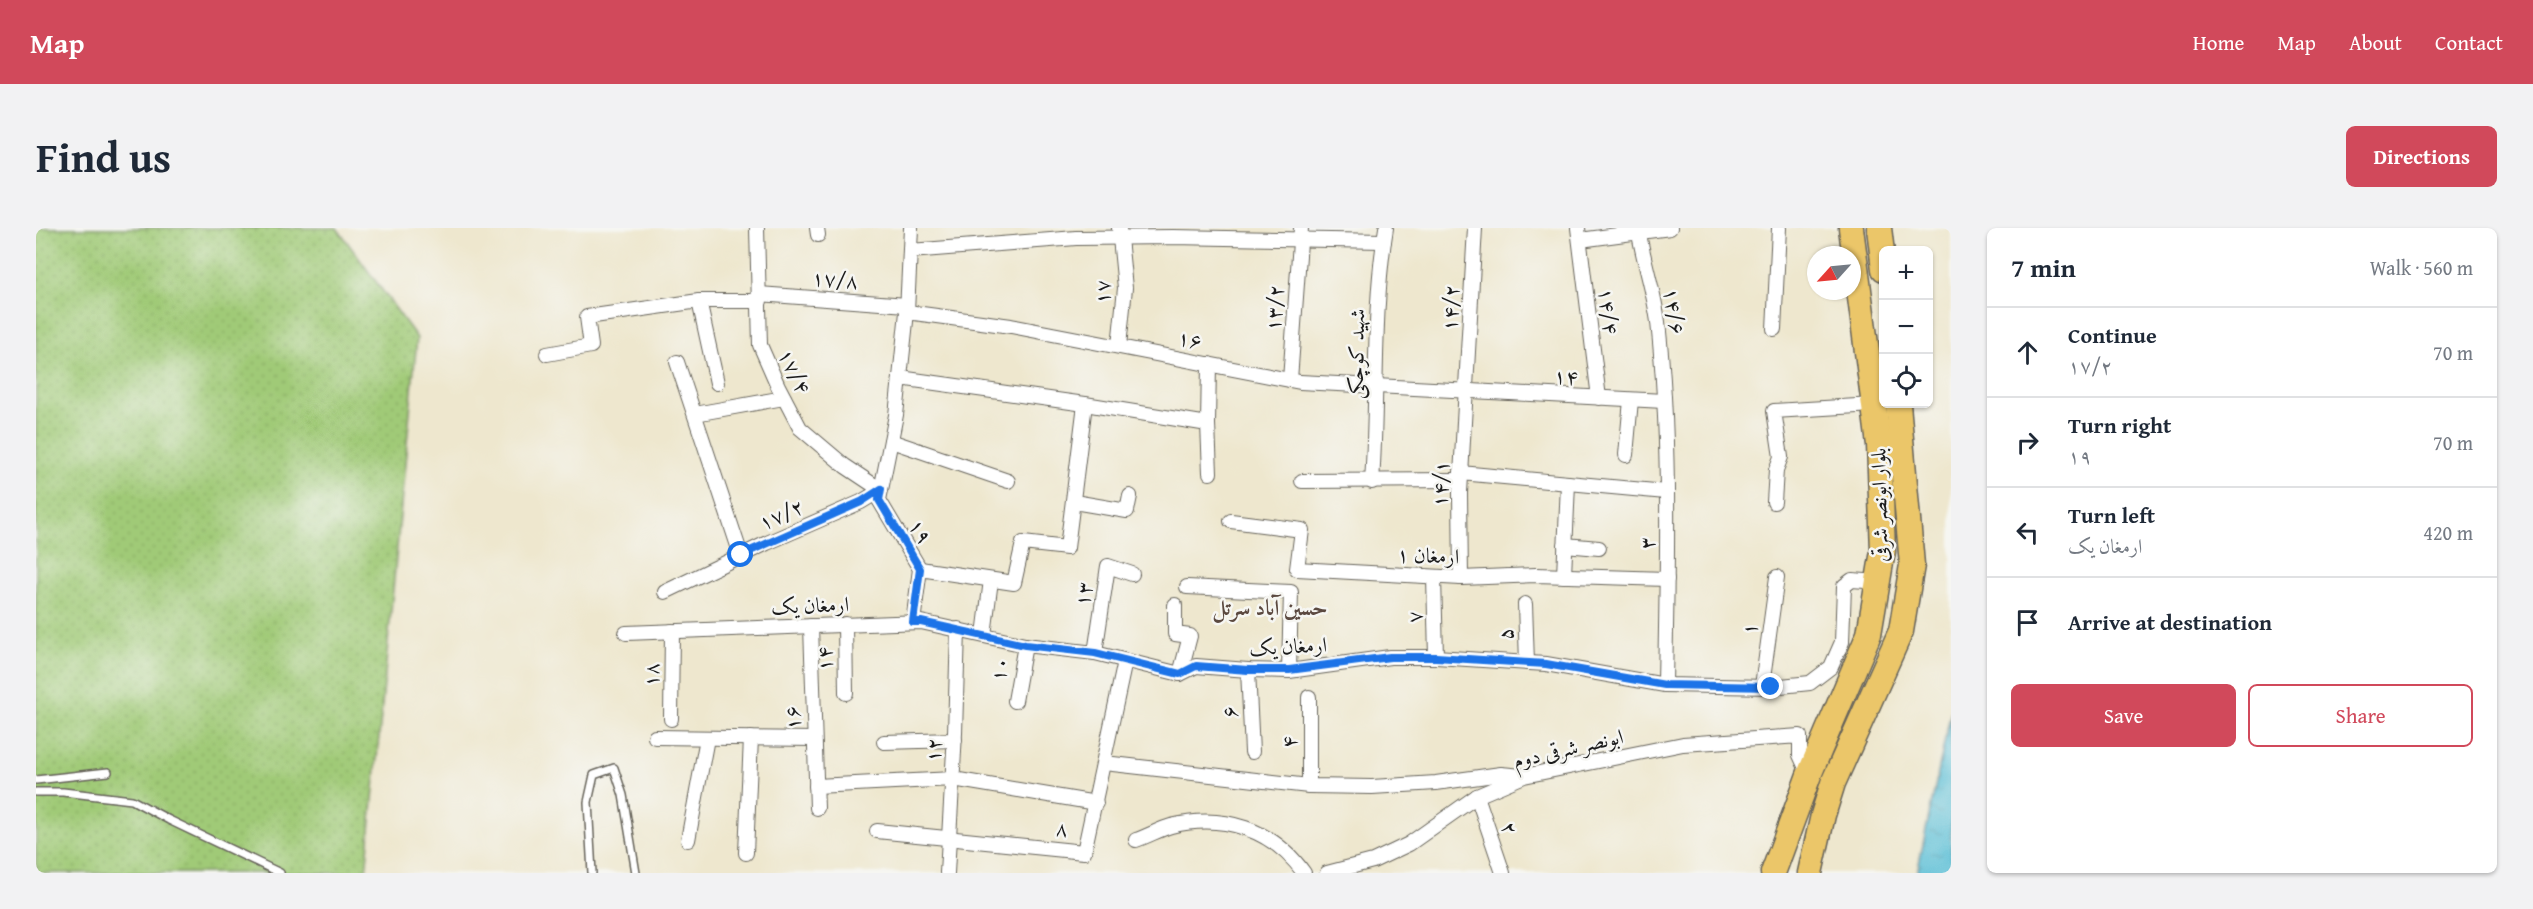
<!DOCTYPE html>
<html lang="en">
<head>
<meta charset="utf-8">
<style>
  :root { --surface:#fff; --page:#f2f2f3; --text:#1f2937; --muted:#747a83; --line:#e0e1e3; --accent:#d1495b }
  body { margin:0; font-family:"Gentium Book Plus",Amiri,serif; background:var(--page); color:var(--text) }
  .controls { position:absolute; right:18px; top:18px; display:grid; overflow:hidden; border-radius:9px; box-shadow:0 2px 4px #0004 }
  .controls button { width:54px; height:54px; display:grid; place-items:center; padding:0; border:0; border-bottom:2px solid var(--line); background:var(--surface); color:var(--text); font:30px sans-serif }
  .compass { position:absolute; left:1771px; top:18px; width:54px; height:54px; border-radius:50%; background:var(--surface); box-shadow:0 2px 4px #0004; rotate:243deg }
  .stop { position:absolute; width:18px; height:18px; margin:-14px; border:4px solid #1a73e8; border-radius:50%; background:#fff }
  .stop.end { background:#1a73e8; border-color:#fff; box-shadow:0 2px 6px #0008 }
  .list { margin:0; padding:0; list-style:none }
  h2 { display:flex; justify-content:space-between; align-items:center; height:78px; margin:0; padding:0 24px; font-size:26px }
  h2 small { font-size:20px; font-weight:400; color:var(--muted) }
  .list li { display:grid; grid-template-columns:39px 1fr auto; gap:18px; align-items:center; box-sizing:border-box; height:90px; padding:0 24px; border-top:2px solid var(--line) }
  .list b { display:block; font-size:22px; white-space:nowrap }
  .list p { margin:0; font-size:20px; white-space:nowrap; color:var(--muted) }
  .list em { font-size:20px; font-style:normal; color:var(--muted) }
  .actions { display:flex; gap:12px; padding:18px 24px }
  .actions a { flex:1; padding:14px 0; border:2px solid var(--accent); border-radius:9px; text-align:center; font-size:21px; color:var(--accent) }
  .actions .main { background:var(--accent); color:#fff }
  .icon { flex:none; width:33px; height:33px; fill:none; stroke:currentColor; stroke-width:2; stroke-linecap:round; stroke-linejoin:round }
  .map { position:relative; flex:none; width:1915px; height:645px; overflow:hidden; border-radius:9px }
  header { display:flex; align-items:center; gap:36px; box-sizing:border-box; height:84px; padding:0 30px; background:var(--accent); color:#fff }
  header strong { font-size:28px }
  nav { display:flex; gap:33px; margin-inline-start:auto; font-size:21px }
  .intro { display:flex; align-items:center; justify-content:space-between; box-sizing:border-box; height:144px; padding:0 36px }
  h1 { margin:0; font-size:42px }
  .button { padding:15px 27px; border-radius:9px; background:var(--accent); color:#fff; font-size:21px; font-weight:700 }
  main { display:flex; gap:36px; padding:0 36px }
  aside { flex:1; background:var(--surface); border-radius:9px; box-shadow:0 2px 4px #0004 }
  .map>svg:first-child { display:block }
</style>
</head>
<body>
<header>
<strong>Map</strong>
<nav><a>Home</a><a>Map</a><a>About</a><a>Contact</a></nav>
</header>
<div class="intro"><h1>Find us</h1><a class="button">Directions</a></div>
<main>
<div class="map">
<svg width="1915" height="645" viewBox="0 0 1915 645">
  <defs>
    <pattern id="grass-dots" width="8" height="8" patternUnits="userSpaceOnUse" patternTransform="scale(1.5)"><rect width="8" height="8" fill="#a0ca77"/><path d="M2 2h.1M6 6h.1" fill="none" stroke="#89ad66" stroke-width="1.8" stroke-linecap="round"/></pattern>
    <pattern id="water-ripples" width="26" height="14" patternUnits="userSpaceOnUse" patternTransform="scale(1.5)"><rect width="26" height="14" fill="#57bdd5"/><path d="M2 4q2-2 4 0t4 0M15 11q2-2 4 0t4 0" fill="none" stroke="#4ba2b6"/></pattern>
  </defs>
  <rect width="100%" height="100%" fill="#f6f6f2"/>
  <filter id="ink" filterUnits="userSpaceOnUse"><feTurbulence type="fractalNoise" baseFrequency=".0167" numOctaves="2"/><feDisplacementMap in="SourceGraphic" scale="12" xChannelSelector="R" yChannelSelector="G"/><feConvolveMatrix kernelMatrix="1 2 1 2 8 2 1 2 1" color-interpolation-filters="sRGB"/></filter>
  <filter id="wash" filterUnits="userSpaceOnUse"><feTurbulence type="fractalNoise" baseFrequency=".008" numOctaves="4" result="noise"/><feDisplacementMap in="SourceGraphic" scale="24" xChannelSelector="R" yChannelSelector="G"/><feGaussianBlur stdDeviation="1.35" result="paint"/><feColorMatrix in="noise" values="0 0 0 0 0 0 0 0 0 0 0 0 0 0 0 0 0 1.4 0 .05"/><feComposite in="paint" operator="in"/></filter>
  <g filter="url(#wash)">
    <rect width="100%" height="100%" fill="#eee7ce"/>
    <!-- grass -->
    <path fill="url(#grass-dots)" stroke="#5e734a" stroke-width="1.5" d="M0 0H301L381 110 330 645H0Z"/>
    <!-- water -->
    <path fill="url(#water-ripples)" stroke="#3a6c78" stroke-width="1.5" d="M1915 483V645H1881Z"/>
  </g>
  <g filter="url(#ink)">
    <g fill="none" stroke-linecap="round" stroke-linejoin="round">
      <!-- lane casing -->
      <g stroke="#66635a" stroke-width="10">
        <g id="lane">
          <path d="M0 552 72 544"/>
          <path d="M0 564H27L96 572 133 592 244 645"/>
          <path d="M556 645 552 574 558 547 578 540 587 567 600 645"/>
        </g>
      </g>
      <!-- street casing -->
      <g stroke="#66635a" stroke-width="16">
        <g id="street">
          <path d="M781 0 782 7"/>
          <path d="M875 0 871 84 860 187 843 272 884 341 877 394"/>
          <path d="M1542 0 1563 170"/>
          <path d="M1602 0C1607 32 1618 63 1622 94 1635 215 1631 336 1629 457"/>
          <path d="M1544 12 1634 0"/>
          <path d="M874 23 1040 10 1137 9 1348 13"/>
          <path d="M723 66 871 77"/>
          <path d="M663 73 681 155"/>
          <path d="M871 84 975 98 1264 154 1628 173"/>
          <path d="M1738 101 1743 0"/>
          <path d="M1083 118 1089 60 1083 0"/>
          <path d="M511 126 555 118 551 89 663 73H724"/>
          <path d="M641 134 705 327"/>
          <path d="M1173 136 1172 196 1174 245"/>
          <path d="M864 150 1049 176 1172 196"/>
          <path d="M1254 152 1265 0"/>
          <path d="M659 186 748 170"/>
          <path d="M855 213 972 253"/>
          <path d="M1590 227 1595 172"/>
          <path d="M1425 245 1630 264"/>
          <path d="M1266 253 1424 252"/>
          <path d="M1336 254C1342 169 1336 84 1350 0"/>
          <path d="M1038 274 1091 283 1094 268"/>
          <path d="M1738 274 1740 242 1745 229 1738 183 1838 177"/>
          <path d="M1195 293 1266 302 1261 341 1425 350 1500 347 1631 351"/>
          <path d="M1529 317 1563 320"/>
          <path d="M884 341 978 355 987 315 1031 320 1049 176"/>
          <path d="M1528 348 1532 255"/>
          <path d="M1398 349 1400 429"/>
          <path d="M1425 350 1424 265 1439 0"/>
          <path d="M1151 359 1255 364 1253 443"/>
          <path d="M629 364 731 315 825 274 845 262 809 238 764 200 742 158 724 117 721 0"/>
          <path d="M1489 376 1491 435"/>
          <path d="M1139 377V406L1154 408 1144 446"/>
          <path d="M809 396 810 465"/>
          <path d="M775 398 781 580"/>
          <path d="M590 405 885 394 989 417 1059 425 1144 446 1160 438 1212 442 1253 443 1354 429H1400L1510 436 1629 457 1735 459 1774 455 1795 439 1806 414 1808 358 1816 352 1843 354"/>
          <path d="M948 407 955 352"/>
          <path d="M1059 425 1072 338 1096 346"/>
          <path d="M1212 442 1216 524"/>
          <path d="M1726 458 1741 349"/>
          <path d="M979 473 989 417"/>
          <path d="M635 491 636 403"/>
          <path d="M619 509 778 511"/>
          <path d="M848 514 919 512"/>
          <path d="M1068 535 1273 558 1336 559 1400 555 1465 546 1486 548"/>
          <path d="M780 558 917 551 1060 575"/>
          <path d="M1273 558V469"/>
          <path d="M1441 568 1467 645"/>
          <path d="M841 603 1048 624 1089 433"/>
          <path d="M652 612 671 510"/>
          <path d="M1100 612C1112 608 1124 601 1135 598 1187 585 1237 601 1268 645"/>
          <path d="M710 625 715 510"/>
          <path d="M911 645 919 505 922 401"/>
          <path d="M1291 645 1337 633 1373 616 1441 568 1488 548 1647 516 1764 508V527L1773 547"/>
        </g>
      </g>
      <!-- highway casing -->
      <g stroke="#66635a" stroke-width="27">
        <g id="highway">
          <path d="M1843 0 1848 41"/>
          <path d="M1737 645 1773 547 1833 406 1847 323 1843 217 1815 0"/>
          <path d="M1774 645 1787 587 1797 555 1865 403 1876 337 1862 176"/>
        </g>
      </g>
      <!-- lane -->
      <use href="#lane" stroke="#fff" stroke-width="7"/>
      <!-- street -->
      <use href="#street" stroke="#fff" stroke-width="14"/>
      <!-- highway -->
      <use href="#highway" stroke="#ebc669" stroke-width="24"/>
    </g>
  </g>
  <g fill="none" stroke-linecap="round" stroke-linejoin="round" filter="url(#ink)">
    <!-- route -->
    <path stroke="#1a73e8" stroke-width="8" d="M705 327 825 274 845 261 843 272 884 341 877 394H885L989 417 1059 425 1144 446 1160 438 1212 442H1253L1354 429H1400L1510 436 1629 457 1735 459"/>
  </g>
  <g text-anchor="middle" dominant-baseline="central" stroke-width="5" stroke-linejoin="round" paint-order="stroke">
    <!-- street labels -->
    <g font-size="21" fill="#1c1c1c" stroke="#f6f6f2">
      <text transform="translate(799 51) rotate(4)">۱۷/۸</text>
      <text transform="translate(1066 64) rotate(-89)">۱۷</text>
      <text transform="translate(1238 80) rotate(-86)">۱۳/۲</text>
      <text transform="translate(1414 80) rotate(-87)">۱۴/۲</text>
      <text transform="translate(1573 83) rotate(83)">۱۴/۴</text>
      <text transform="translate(1639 83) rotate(81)">۱۴/۶</text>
      <text transform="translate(1154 111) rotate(11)">۱۶</text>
      <text transform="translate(1320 126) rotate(-89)">شهید کوچکی</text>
      <text transform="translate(759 143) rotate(64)">۱۷/۴</text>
      <text transform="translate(1530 148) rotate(3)">۱۴</text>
      <text transform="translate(1404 256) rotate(-87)">۱۴/۱</text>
      <text transform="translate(1843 277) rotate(-91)">بلوار ابونصر شرقی</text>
      <text transform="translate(745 286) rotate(-24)">۱۷/۲</text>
      <text transform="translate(885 303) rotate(58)">۱۹</text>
      <text transform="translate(1610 315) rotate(-90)">۳</text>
      <text transform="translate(1392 327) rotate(2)">ارمغان ۱</text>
      <text transform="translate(1047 366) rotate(-81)">۱۳</text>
      <text transform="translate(774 377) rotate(-2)">ارمغان یک</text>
      <text transform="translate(1378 389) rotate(-92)">۷</text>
      <text transform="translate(1713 401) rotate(-82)">۱</text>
      <text transform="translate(1469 406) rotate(-92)">۵</text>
      <text transform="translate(1252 418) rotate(-3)">ارمغان یک</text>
      <text transform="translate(788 431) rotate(-91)">۱۴</text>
      <text transform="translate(963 441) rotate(-80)">۱۰</text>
      <text transform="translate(614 447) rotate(-90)">۱۸</text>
      <text transform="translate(1193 484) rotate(-93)">۶</text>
      <text transform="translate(756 490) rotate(-92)">۱۶</text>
      <text transform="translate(1252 514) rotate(-90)">۴</text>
      <text transform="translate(1532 520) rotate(-13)">ابونصر شرقی دوم</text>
      <text transform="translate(897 522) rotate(-87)">۱۲</text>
      <text transform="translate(1026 600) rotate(5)">۸</text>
      <text transform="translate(1474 600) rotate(71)">۲</text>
    </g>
    <!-- neighbourhood labels -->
    <g font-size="22" font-weight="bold" fill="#5b4940" stroke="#f6f6f2">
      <text x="1234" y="379">حسین آباد سرتل</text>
    </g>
  </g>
</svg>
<div class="controls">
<button>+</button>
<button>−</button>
<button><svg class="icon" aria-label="locate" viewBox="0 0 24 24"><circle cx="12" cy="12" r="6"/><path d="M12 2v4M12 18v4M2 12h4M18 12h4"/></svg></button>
</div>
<svg class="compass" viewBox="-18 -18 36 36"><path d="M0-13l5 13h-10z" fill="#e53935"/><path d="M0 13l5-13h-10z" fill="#747a83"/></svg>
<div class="stop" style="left:705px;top:327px"></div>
<div class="stop end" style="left:1735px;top:459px"></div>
</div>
<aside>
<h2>7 min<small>Walk · 560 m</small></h2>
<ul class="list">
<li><svg class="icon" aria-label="ahead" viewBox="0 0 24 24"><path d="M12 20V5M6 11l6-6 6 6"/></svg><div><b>Continue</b><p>۱۷/۲</p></div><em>70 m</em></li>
<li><svg class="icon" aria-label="right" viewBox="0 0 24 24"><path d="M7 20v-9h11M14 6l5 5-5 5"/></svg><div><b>Turn right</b><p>۱۹</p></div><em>70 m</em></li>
<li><svg class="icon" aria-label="left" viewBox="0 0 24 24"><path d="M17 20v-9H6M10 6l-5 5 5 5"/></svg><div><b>Turn left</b><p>ارمغان یک</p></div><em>420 m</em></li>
<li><svg class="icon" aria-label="arrive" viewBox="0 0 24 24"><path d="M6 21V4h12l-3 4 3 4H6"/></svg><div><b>Arrive at destination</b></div></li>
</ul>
<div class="actions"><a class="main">Save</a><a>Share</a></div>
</aside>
</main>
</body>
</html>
